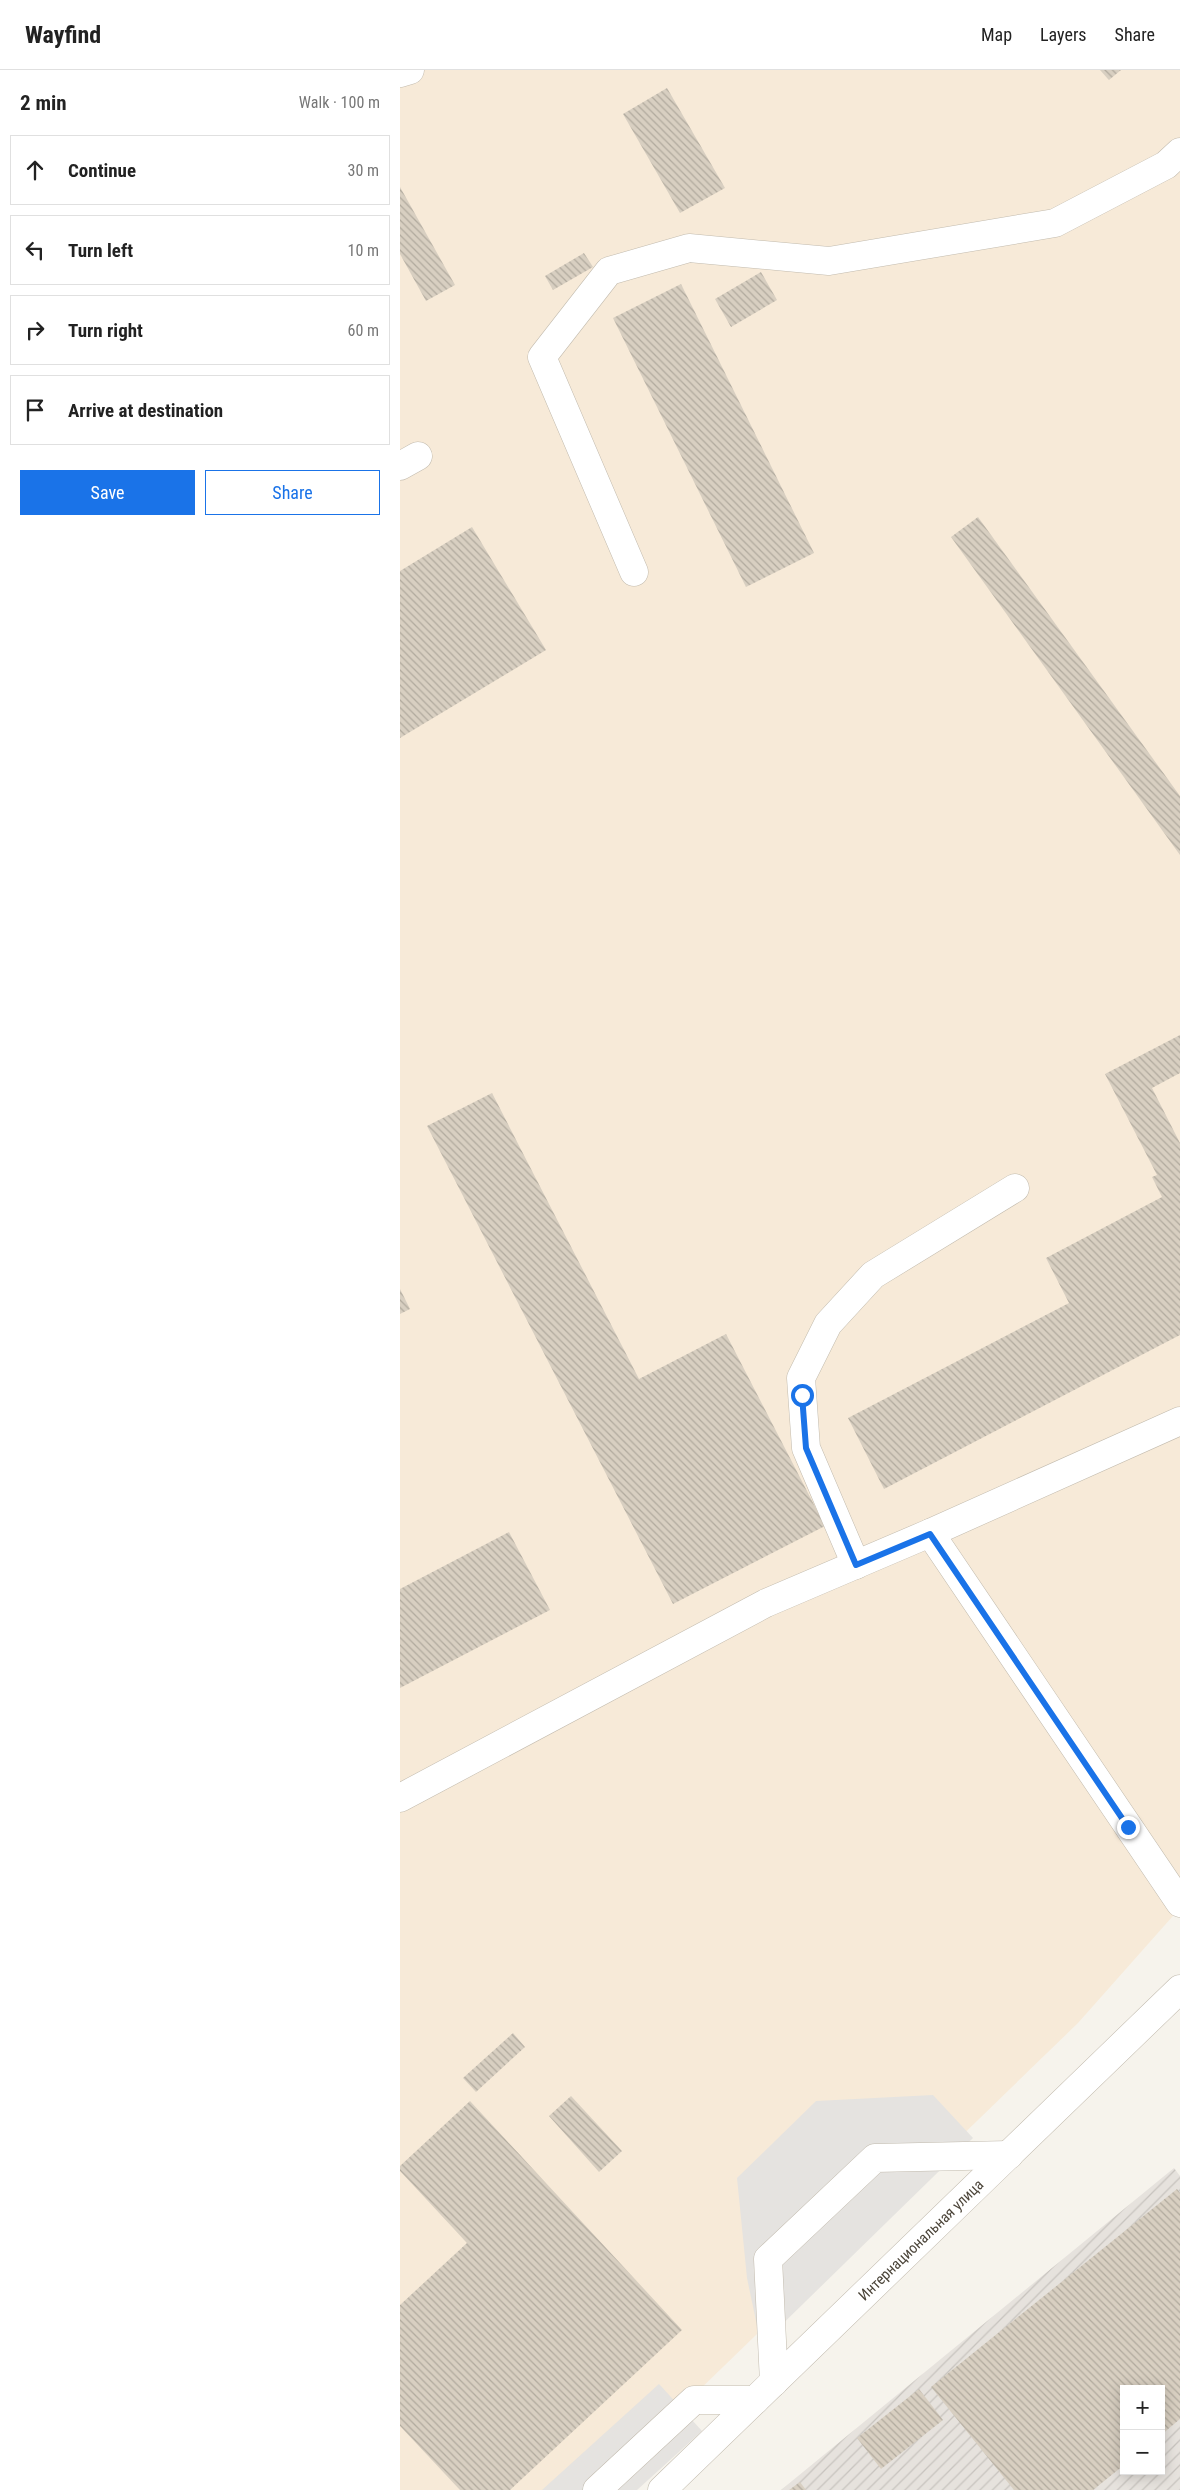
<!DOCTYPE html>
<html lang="en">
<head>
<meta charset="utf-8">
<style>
  :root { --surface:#fff; --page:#f2f2f2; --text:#222; --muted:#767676; --line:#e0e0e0; --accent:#1a73e8 }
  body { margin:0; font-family:"Roboto Condensed",sans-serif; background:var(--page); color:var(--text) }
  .controls { position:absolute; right:15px; bottom:15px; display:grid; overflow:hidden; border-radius:0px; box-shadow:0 2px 12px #0003 }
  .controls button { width:45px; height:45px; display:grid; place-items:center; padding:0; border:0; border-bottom:1px solid var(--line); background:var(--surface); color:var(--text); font:25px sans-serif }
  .stop { position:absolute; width:15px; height:15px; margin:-11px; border:4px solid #1a73e8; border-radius:50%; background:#fff }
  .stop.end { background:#1a73e8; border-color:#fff; box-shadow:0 1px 5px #0008 }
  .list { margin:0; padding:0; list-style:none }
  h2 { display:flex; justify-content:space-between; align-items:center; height:65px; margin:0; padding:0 20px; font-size:21px }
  h2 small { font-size:16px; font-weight:400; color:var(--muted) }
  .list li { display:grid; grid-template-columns:32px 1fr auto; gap:15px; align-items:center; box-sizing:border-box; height:70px; margin:0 10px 10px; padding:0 10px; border:1px solid var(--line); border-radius:0px }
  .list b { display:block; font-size:19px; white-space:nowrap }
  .list em { font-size:16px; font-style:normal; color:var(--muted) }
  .actions { display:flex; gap:10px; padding:15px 20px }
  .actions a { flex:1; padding:11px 0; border:1px solid var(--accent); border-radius:0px; text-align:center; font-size:18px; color:var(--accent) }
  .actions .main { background:var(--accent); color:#fff }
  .icon { flex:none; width:28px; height:28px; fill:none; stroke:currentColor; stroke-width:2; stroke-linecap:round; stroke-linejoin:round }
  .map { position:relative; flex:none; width:780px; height:2420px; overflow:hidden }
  header { display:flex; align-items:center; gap:30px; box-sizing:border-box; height:70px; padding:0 25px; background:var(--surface); border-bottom:1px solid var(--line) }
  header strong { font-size:24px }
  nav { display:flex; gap:28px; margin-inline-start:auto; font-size:18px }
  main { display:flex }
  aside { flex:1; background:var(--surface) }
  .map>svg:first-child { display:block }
</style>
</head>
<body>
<header>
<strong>Wayfind</strong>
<nav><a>Map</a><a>Layers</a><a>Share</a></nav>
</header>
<main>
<aside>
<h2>2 min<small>Walk · 100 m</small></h2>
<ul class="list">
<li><svg class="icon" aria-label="ahead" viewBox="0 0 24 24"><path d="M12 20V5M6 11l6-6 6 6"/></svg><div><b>Continue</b></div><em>30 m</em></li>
<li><svg class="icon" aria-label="left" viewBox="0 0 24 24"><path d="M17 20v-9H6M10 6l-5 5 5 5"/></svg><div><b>Turn left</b></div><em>10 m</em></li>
<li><svg class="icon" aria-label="right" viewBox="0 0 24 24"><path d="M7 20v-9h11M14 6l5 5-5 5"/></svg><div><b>Turn right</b></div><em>60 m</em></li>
<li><svg class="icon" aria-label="arrive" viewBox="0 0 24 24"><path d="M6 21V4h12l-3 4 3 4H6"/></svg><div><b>Arrive at destination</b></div></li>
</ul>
<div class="actions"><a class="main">Save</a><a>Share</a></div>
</aside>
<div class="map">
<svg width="780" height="2420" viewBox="0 0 780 2420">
  <defs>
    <pattern id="industrial-furrows" width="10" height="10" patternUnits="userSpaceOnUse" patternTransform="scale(1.25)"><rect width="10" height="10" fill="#e6e2dd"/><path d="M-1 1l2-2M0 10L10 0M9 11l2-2" fill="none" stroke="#c7c3be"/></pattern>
    <pattern id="building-back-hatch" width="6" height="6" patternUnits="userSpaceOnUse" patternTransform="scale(1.25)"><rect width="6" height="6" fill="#d8cfc1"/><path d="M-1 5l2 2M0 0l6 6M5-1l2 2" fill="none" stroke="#b1aa9e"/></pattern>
  </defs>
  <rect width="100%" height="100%" fill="#f6f3ec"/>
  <!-- commercial -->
  <path fill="#f7ead8" d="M0 0H780V1838L678 1953 196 2420H0Z"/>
  <!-- industrial -->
  <path fill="url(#industrial-furrows)" fill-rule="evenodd" d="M774 2098 780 2106V2420H381ZM724 2319H761V2401H724Z"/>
  <!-- parking -->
  <g fill="#e5e3e0">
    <path d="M533 2025 573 2068 361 2275 347 2208 337 2108 416 2031Z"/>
    <path d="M259 2314 302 2361 237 2420H142Z"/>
  </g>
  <!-- building -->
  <g fill="url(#building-back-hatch)">
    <path d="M700 0H721L709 10Z"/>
    <path d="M267 18 325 118 280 143 223 44Z"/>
    <path d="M0 117 55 215 26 231 0 184Z"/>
    <path d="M184 183 193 197 153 220 145 206Z"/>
    <path d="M361 202 377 230 331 257 315 229Z"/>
    <path d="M281 214 414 483 346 517 213 248Z"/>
    <path d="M578 447 780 726V785L551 467Z"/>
    <path d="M72 457 146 580 0 668V501Z"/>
    <path d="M780 965V1003L752 1018 780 1073V1265L484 1419 448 1348 669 1233 646 1188 762 1127 752 1107 757 1105 705 1004Z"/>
    <path d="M92 1023 239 1309 326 1264 425 1456 273 1534 27 1056Z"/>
    <path d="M0 1219 10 1239 0 1244Z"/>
    <path d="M109 1462 150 1540 0 1618V1519Z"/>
    <path d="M113 1963 125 1977 76 2022 63 2008Z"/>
    <path d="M171 2026 222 2081 199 2102 149 2046Z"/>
    <path d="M70 2031 282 2260 110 2420H60L0 2356V2235L67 2173 0 2101V2096Z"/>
    <path d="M777 2119 780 2123V2349L761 2365V2319H724V2395L693 2420H614L531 2317Z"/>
    <path d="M519 2319 543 2350 481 2399 457 2368Z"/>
    <path d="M400 2412 406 2420H389Z"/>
  </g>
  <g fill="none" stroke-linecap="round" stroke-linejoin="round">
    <!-- minor casing -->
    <g stroke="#c2bbae" stroke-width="29">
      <g id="minor">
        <path d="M0 3 10 0"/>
        <path d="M0 396 18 386"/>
        <path d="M234 502 142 287 209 201 289 178 429 191 655 153 766 95 780 82"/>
        <path d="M530 1463 780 1351"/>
        <path d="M456 1495 406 1378 401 1308 428 1254 473 1205 615 1118"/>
        <path d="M0 1728 366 1533 530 1463 780 1833"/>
        <path d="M374 2312 368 2189 475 2088 609 2085"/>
        <path d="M197 2420 294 2330H355"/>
        <path d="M262 2420 780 1919"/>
      </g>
    </g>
    <!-- minor -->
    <use href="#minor" stroke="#fff" stroke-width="28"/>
  </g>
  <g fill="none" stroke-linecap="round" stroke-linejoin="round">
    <!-- route -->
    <path stroke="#1a73e8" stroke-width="6" d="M402 1325 406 1378 456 1495 530 1464 728 1757"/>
  </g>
  <g text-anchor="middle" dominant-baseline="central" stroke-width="4" stroke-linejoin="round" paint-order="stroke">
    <!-- street labels -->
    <g font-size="15" fill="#4b4439" stroke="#fff">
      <text transform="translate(521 2170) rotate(-44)">Интернациональная улица</text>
    </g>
  </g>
</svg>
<div class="controls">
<button>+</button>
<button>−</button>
</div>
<div class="stop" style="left:402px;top:1325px"></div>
<div class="stop end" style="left:728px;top:1757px"></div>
</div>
</main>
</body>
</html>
